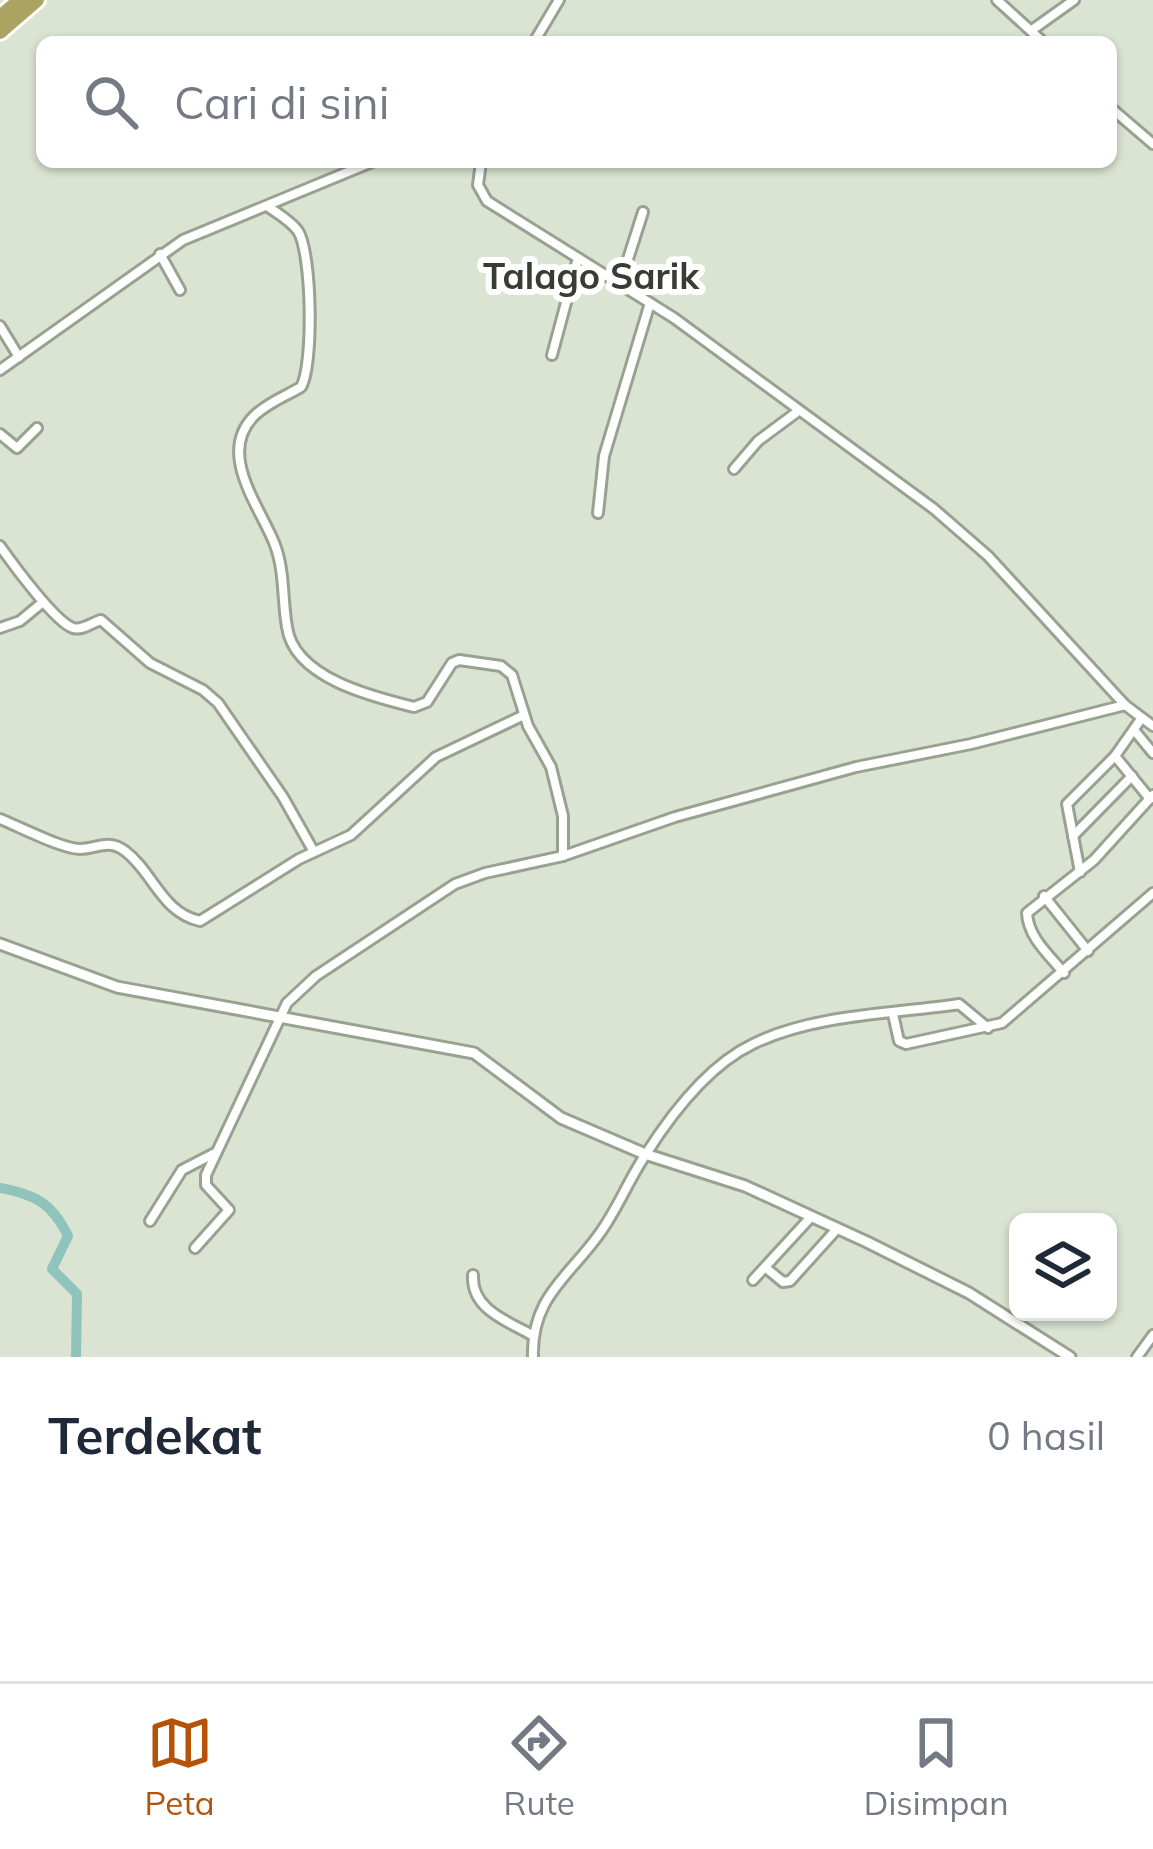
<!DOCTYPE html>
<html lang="id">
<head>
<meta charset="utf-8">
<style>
  :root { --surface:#fff; --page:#f2f2f3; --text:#1f2937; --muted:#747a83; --line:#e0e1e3; --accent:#b45309 }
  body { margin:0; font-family:Mulish,sans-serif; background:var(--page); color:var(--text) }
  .controls { position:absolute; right:36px; bottom:36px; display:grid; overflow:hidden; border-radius:18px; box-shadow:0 3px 9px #0004 }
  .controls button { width:108px; height:108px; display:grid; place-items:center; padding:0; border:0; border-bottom:3px solid var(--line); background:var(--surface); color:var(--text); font:60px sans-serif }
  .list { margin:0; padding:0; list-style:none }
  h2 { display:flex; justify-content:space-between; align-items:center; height:156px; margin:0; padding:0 48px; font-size:51px }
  h2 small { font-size:39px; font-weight:400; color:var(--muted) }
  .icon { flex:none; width:66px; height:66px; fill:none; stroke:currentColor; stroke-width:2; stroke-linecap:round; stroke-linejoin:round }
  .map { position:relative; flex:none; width:1153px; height:1357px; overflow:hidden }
  .search { position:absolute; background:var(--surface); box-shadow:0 3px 9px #0004; left:36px; right:36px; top:36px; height:132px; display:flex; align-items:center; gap:30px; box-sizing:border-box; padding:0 42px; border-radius:18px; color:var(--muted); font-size:45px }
  .sheet { height:324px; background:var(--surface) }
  nav { display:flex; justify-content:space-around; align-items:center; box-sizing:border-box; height:168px; border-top:3px solid var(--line); background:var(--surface); font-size:33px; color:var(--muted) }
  nav a { display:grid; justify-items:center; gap:6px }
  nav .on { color:var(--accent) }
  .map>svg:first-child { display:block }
</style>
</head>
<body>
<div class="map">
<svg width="1153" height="1357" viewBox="0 0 1153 1357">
  <rect width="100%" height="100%" fill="#dbe4d2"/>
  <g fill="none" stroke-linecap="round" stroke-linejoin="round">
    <!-- river -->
    <path stroke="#8fc4bc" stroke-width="10" d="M0 1188C36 1195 52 1203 68 1236L52 1269 77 1294 76 1357"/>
    <!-- minor casing -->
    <g stroke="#99a291" stroke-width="14">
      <g id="minor">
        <path d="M997 0 1043 42"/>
        <path d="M1032 30 1074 0"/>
        <path d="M534 42 559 0"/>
        <path d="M1111 108 1153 144"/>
        <path d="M481 162 478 185 487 201 674 318 934 509 988 556 1125 705 1153 726"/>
        <path d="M267 206C277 213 291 221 298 231 312 253 314 365 301 387 286 396 267 403 254 416 216 454 261 508 275 545 285 572 282 599 287 627 294 678 373 697 414 707L427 702 452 663 459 660 501 666 512 675 528 726 551 767 563 816V856"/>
        <path d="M160 254 180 290"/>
        <path d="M620 284 643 212"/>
        <path d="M0 326 19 357"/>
        <path d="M552 355 578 258"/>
        <path d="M0 370 183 240 372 162"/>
        <path d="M0 434 17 448 37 428"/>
        <path d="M734 469 758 441 797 412"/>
        <path d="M598 513 604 456 650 303"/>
        <path d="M0 546C12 563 55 622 73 628 82 631 93 622 101 620L150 663 203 690 218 703 283 797 314 852"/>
        <path d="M0 628 20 621 43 602"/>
        <path d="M1134 730 1153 753"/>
        <path d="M1115 756 1150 799"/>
        <path d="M0 819C20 827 60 848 80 849 97 849 108 838 125 851 153 872 162 913 200 921L299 859 351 835 436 757 524 715"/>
        <path d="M1073 836 1132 776"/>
        <path d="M1080 872 1067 804 1115 756 1141 719"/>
        <path d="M1044 896 1088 951"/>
        <path d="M1064 973C1049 955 1028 937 1027 913L1094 860 1153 795"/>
        <path d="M893 1014 899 1041 906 1044 1002 1023 1153 893"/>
        <path d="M150 1221 182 1170 215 1153"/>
        <path d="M195 1248 229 1210 206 1185V1175L287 1003 316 976 455 884 485 873 563 856 675 817 856 767 971 744 1125 705"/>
        <path d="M766 1268 783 1282 790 1281 836 1230"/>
        <path d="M473 1275C471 1309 507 1321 532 1335"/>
        <path d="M753 1280 810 1218"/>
        <path d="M533 1357C531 1297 569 1277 600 1233 618 1208 629 1179 646 1154 672 1113 709 1065 753 1044 814 1014 893 1014 959 1004L988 1028"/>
        <path d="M1137 1357 1153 1335"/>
      </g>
    </g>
    <!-- tertiary casing -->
    <g stroke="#99a291" stroke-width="15">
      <path id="tertiary" d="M0 944 117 987 474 1053 561 1118 645 1154 745 1186 867 1242 969 1293 1070 1357"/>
    </g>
    <!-- trunk casing -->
    <g stroke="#fff" stroke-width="20">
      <g id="trunk">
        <path d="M0 17 20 0"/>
        <path d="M0 32 37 0"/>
      </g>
    </g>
    <!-- minor -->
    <use href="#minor" stroke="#fff" stroke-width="8"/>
    <!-- tertiary -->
    <use href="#tertiary" stroke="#fff" stroke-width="9"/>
    <!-- trunk -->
    <use href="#trunk" stroke="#aaa362" stroke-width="14"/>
  </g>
  <g text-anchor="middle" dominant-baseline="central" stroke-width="12" stroke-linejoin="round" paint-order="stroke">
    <!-- quarter labels -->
    <g font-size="36" font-weight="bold" fill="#383c35" stroke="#fff">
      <text x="591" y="275">Talago Sarik</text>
    </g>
  </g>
</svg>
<div class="controls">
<button><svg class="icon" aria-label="layers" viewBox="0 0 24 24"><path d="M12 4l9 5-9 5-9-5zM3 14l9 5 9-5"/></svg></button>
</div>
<div class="search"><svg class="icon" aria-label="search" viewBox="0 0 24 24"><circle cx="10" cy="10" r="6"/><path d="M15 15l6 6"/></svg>Cari di sini</div>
</div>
<section class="sheet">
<h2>Terdekat<small>0 hasil</small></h2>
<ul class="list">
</ul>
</section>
<nav>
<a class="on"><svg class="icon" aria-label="map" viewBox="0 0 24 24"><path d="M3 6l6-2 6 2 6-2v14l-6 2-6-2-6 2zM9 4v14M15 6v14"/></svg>Peta</a>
<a><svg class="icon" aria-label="directions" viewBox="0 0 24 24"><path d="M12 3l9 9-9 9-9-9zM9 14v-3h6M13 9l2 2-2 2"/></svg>Rute</a>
<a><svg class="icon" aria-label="saved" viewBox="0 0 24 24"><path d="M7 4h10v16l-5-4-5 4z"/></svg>Disimpan</a>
</nav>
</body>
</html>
